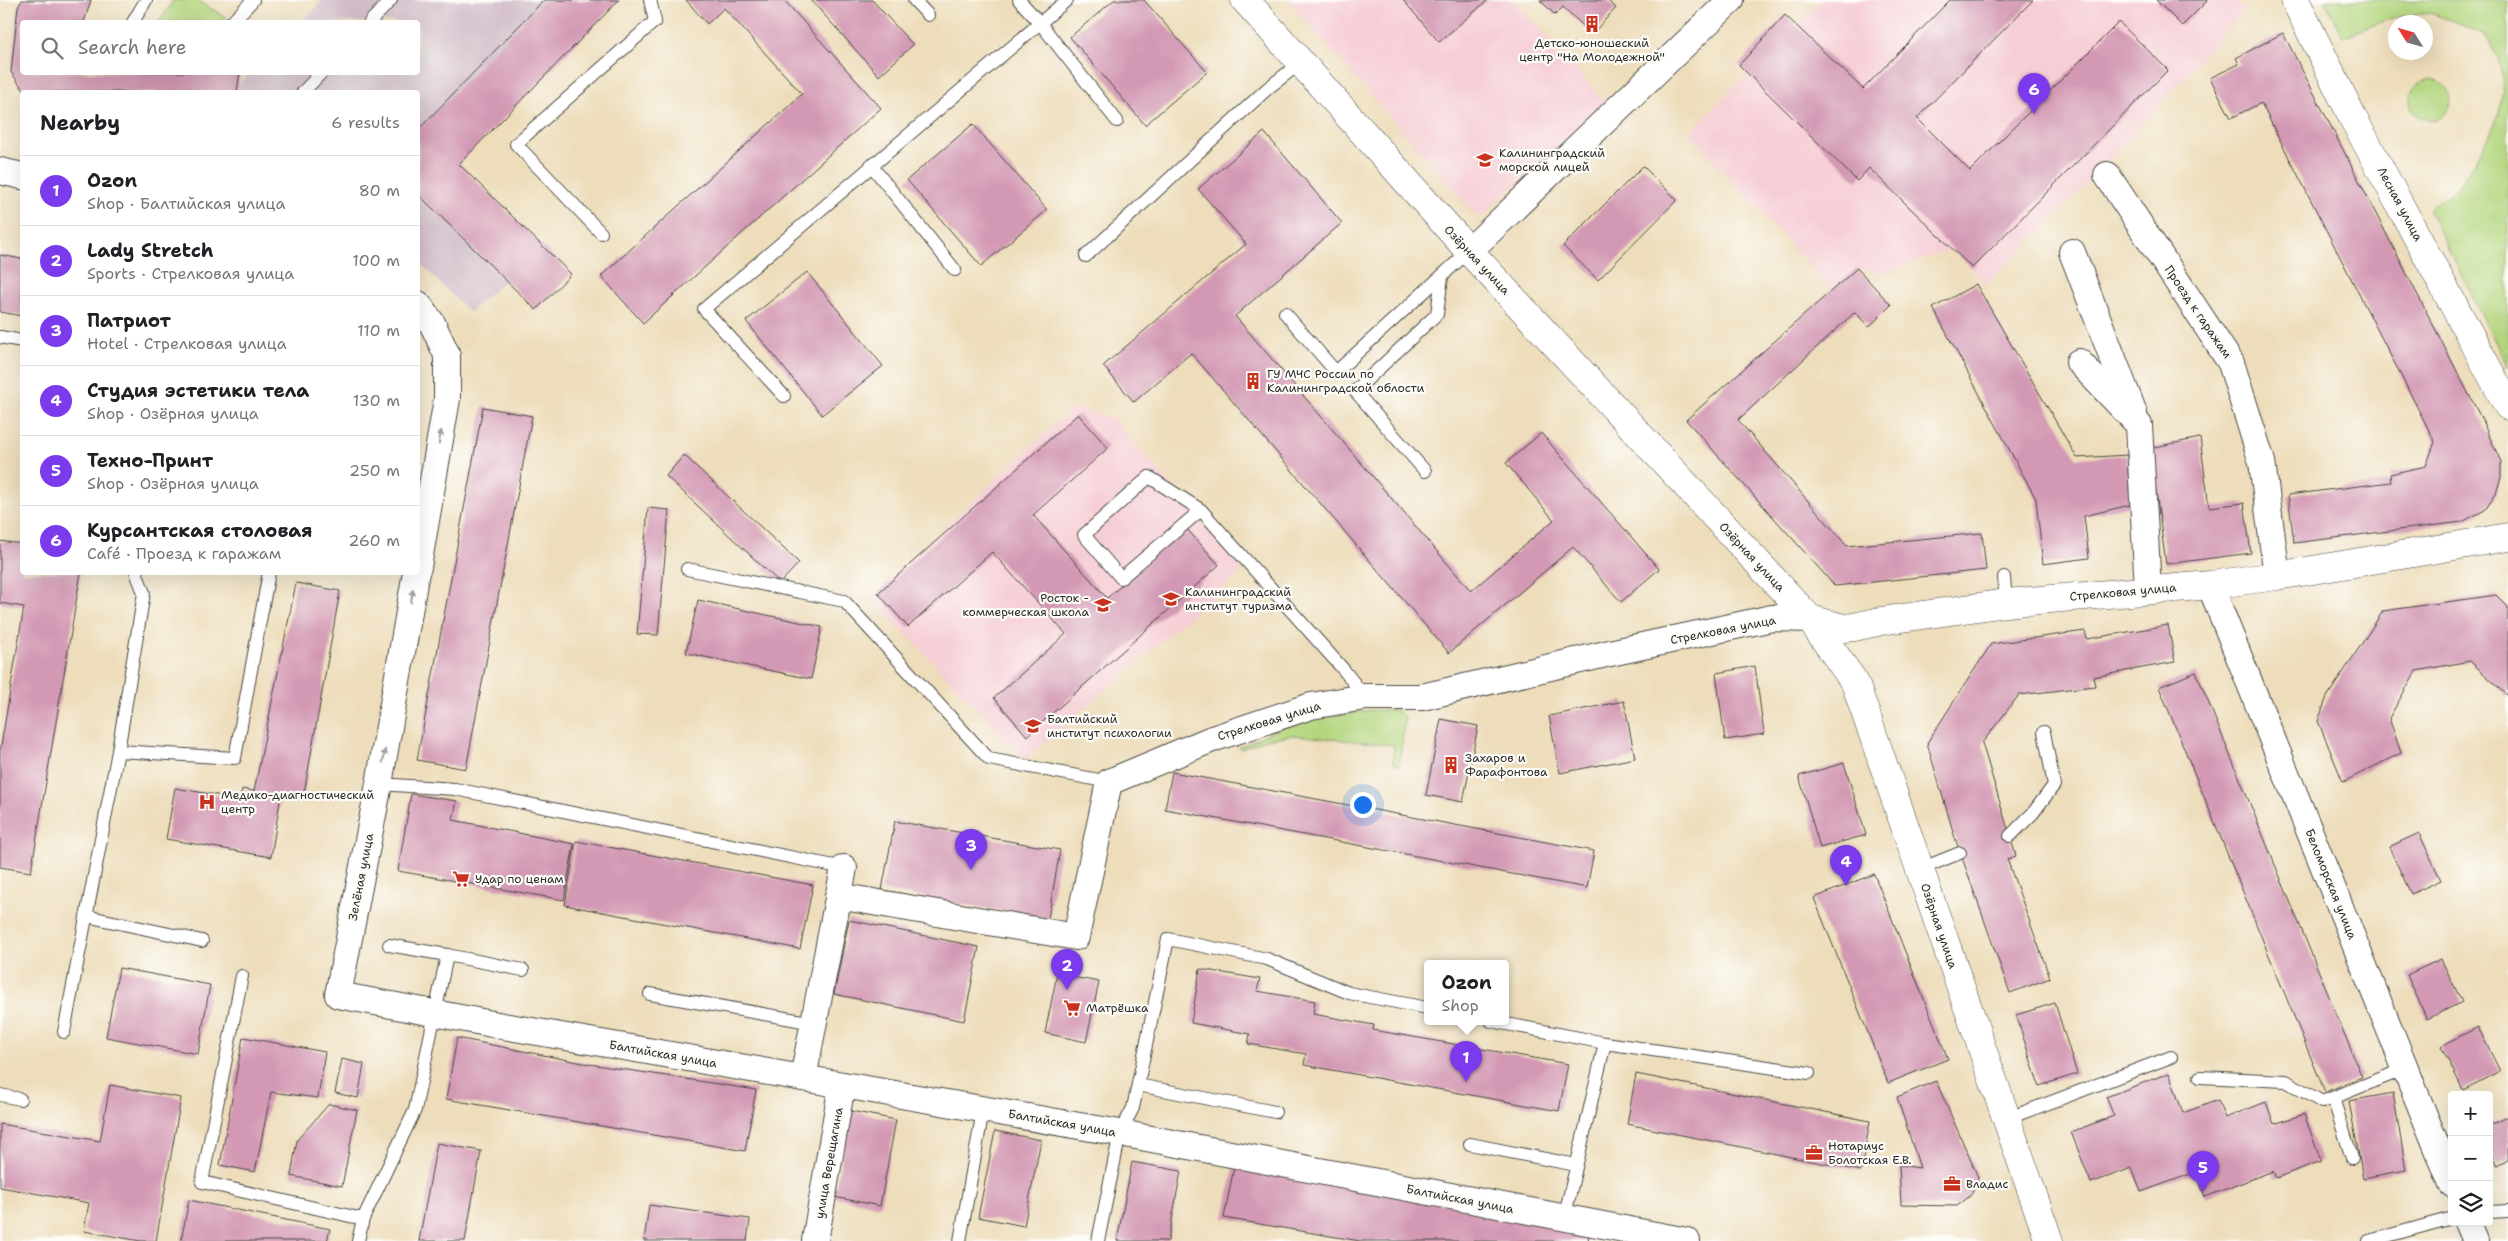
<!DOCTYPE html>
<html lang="en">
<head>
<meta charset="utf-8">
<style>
  :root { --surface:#fff; --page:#f2f2f2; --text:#202124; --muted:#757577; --line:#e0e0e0; --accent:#7c3aed }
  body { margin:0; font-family:"Shantell Sans",sans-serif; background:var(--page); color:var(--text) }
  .controls { position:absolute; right:15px; bottom:15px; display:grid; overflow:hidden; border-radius:5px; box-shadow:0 5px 20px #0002 }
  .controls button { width:45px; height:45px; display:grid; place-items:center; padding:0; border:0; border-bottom:1px solid var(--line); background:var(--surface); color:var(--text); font:25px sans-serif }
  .compass { position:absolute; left:2388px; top:15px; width:45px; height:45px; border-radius:50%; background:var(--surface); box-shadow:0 5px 20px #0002; rotate:307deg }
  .you { position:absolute; left:1362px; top:804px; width:18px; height:18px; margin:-12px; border:4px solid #fff; border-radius:50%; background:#1a73e8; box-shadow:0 0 0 8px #1a73e833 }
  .badge { display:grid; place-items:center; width:32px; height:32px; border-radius:50%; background:var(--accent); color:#fff; font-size:16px; font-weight:700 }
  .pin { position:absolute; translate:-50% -41px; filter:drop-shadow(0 1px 2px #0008) }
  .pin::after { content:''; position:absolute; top:26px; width:18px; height:15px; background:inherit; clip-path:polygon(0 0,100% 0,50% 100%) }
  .popup { position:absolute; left:1424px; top:960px; width:85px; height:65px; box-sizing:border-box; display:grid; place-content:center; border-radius:5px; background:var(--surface); filter:drop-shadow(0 1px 4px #0005); font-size:16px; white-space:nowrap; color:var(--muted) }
  .popup b { font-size:19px; color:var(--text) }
  .popup::after { content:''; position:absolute; left:50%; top:100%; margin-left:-10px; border:10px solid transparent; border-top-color:var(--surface) }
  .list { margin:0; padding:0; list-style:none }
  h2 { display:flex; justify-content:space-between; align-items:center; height:65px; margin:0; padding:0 20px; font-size:21px }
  h2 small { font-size:16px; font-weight:400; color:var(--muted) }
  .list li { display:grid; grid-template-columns:32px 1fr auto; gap:15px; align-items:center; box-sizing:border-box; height:70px; padding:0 20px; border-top:1px solid var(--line) }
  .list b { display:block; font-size:19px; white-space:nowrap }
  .list p { margin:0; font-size:16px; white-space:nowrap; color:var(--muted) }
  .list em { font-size:16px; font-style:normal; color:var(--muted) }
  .icon { flex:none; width:28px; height:28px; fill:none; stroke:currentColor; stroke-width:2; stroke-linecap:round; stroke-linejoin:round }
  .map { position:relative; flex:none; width:2508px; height:1241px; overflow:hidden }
  .search { position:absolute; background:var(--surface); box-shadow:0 5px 20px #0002; left:20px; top:20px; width:400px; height:55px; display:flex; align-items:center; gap:12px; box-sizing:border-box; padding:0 18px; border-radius:5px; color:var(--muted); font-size:19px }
  .panel { position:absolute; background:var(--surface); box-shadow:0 5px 20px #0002; left:20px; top:90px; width:400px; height:485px; border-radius:5px }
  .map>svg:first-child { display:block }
</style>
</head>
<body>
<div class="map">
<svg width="2508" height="1241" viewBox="0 0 2508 1241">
  <rect width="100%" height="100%" fill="#fdfcf7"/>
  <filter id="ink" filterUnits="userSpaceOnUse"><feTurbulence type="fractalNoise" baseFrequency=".02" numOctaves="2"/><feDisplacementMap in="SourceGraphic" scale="10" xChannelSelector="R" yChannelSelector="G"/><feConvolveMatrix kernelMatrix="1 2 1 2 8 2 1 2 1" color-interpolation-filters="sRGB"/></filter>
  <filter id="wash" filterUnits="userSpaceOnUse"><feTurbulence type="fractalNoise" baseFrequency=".0096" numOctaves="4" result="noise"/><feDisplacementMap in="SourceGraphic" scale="20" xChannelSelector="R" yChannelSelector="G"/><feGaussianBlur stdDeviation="1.12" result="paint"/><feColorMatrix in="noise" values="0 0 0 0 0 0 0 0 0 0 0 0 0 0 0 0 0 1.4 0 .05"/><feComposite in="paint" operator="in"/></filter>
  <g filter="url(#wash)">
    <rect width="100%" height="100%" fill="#edddbb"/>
    <!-- built -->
    <g fill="#f6cfd6">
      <path d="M1287 0H1403L1439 42 1486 0H1514L1606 103 1479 218Z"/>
      <path d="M1821 0H2235L2244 10 2108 162 1987 285 1953 249 1882 273 1857 268 1832 291 1689 133 1747 73 1739 65 1785 15 1796 25Z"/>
      <path d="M1073 407 1113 418 1243 570 1025 760 871 597Z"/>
    </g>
    <!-- industrial -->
    <g fill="#d1bdc9">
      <path d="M323 0H544L418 130V92H230L250 73 418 72V22H301Z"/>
      <path d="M418 194 505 280 469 312 418 261Z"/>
    </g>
    <!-- green -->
    <g fill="#b2d57d" stroke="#6e8054">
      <path d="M174 0H197L233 22H159Z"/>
      <path d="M2324 0H2508V367L2428 209 2455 190 2474 164 2489 137 2499 114 2504 82 2498 58 2485 35 2464 25 2430 13 2392 18 2343 37Z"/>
      <circle cx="2430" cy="100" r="20"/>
      <path d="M1370 710H1396L1405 717 1399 766 1393 762 1394 745 1292 735 1267 739 1241 749 1239 747 1280 728 1306 720Z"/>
    </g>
    <g id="blocks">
      <!-- building -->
      <g fill="#d399b4">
        <path d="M22 0H91L84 22H22V72H240L237 92H25L11 72 18 7Z"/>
        <path d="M544 0H619L459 164 571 274 536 310 418 194V130Z"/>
        <path d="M686 0H784L881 108 643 323 601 276 802 94 724 8 707 24Z"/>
        <path d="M811 0H872L913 45 879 76Z"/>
        <path d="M1114 0H1144L1207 72 1145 125 1070 37Z"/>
        <path d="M1403 0H1488L1439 42Z"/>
        <path d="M1540 0H1607L1616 8 1592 34 1563 7 1555 15Z"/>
        <path d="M1950 0H2033L1917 118 1970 171 2119 22 2168 70 1972 268 1869 168 1857 181 1739 65 1785 15 1863 89Z"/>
        <path d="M2156 0H2208L2182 26Z"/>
        <path d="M2283 33 2481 418 2501 462V477L2496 494 2485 510 2462 522 2294 543 2288 495 2391 482 2390 474 2426 466 2435 442 2261 103 2231 118 2210 78 2239 64 2236 58Z"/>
        <path d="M973 124 1047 210 981 266 907 180Z"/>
        <path d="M1264 132 1342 223 1235 316 1471 591 1554 520 1506 463 1541 433 1659 569 1621 602 1573 547 1449 653 1191 353 1134 402 1103 366 1246 244 1198 189Z"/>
        <path d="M1643 166 1677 200 1598 280 1563 246Z"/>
        <path d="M0 255 22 259V316L0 312Z"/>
        <path d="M1857 268 1891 305 1869 327 1855 312 1738 420 1847 546 1982 533 1986 570 1835 586 1686 420Z"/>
        <path d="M807 272 883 366 822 415 746 321Z"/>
        <path d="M1976 284 2077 458 2127 455 2130 505 2084 516 2089 558 2043 564 2036 499 1933 308Z"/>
        <path d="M483 407 532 416 466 769 417 760Z"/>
        <path d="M1078 414 1108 448 1033 515 1107 598 1186 528 1219 565 1027 736 994 698 1066 634 992 552 908 627 878 593Z"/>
        <path d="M2200 438 2209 507 2244 503 2251 553 2166 564 2150 448Z"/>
        <path d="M684 455 799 563 780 583 666 476Z"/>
        <path d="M648 508 669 510 658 635 637 634Z"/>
        <path d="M0 541 22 544V572H81L31 872 0 867V752L24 607 0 603Z"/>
        <path d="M296 583 340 591 303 799 281 795 271 857 166 839 175 788 240 799 242 789 254 791Z"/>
        <path d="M2496 595 2508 607V696L2470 661 2416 671 2389 718 2401 753 2343 782 2318 721 2327 697 2383 611Z"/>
        <path d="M698 600 822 627 811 679 686 653Z"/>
        <path d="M2168 625 2175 662 2093 677 2095 686 2019 695 1982 743 2016 856 2007 859 2050 978 2010 993 1954 835 1927 743 1991 644 2085 631 2087 639Z"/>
        <path d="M1755 666 1764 734 1725 740 1716 673Z"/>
        <path d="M2196 672 2362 1077 2325 1092 2159 687Z"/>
        <path d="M1624 701 1635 758 1560 773 1549 716Z"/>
        <path d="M1441 719 1478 726 1463 802 1426 795Z"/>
        <path d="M1844 763 1866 835 1820 848 1799 776Z"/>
        <path d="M1172 772 1594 851 1587 888 1165 809Z"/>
        <path d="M411 794 457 801 453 820 574 844 564 900 398 871Z"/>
        <path d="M895 821 1060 850 1048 919 882 890Z"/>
        <path d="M2419 833 2441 880 2411 894 2389 847Z"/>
        <path d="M576 841 813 885 800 949 565 905Z"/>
        <path d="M1874 874 1948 1059 1888 1083 1814 898Z"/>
        <path d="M849 920 979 947 964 1021 834 994Z"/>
        <path d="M2441 959 2462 1002 2427 1019 2407 975Z"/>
        <path d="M119 968 210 985 198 1054 106 1037Z"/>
        <path d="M1200 969 1260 979 1257 991 1315 1001 1313 1014 1374 1025 1373 1030 1568 1064 1559 1111 1304 1065 1306 1054 1248 1044 1250 1034 1191 1023Z"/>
        <path d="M1057 974 1099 982 1086 1042 1045 1033Z"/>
        <path d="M2055 1003 2077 1074 2039 1086 2016 1015Z"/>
        <path d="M2478 1027 2500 1071 2463 1090 2441 1046Z"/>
        <path d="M243 1037 325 1052 318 1098 271 1092 255 1172 220 1165Z"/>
        <path d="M457 1038 583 1063 756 1090 745 1151 446 1099Z"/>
        <path d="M342 1059 364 1064 358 1098 335 1093Z"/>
        <path d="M2169 1073 2183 1113 2218 1100 2225 1118 2266 1102 2274 1124 2304 1114 2321 1161 2276 1178 2273 1171 2205 1197 2196 1172 2141 1192 2132 1168 2091 1183 2071 1132 2114 1116 2106 1097Z"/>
        <path d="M1636 1074 1870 1121 1861 1171 1627 1124Z"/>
        <path d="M1936 1081 1978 1177 1976 1184 1970 1196 1957 1206 1901 1205 1899 1165 1920 1168 1897 1097Z"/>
        <path d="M110 1085 181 1098 156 1241H141L84 1231 89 1203 0 1187V1124L100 1141Z"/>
        <path d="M2393 1093 2406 1170 2363 1178 2349 1101Z"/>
        <path d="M329 1104 357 1110 342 1186 291 1176 297 1140Z"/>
        <path d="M851 1111 896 1120 880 1206 834 1197Z"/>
        <path d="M2508 1116V1159L2497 1165 2489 1150V1126Z"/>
        <path d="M995 1131 1041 1140 1024 1226 978 1217Z"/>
        <path d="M437 1143 481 1151 465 1241H419Z"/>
        <path d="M1132 1162 1181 1171 1168 1241H1117Z"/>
        <path d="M1234 1167 1590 1228 1588 1241H1360L1224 1218Z"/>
        <path d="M189 1200 330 1229 327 1241H181Z"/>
        <path d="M649 1205 750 1219 747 1241H644Z"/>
      </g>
    </g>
  </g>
  <g filter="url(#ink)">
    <use href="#blocks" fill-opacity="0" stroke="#484641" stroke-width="1"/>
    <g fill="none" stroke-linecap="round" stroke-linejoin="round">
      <!-- service casing -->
      <g stroke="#484641" stroke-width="14">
        <g id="service">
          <path d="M914 0 928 15"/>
          <path d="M1019 0 1040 23 1117 121"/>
          <path d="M133 22 146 0"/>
          <path d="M232 22 253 0"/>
          <path d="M370 22 391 0"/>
          <path d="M303 92 322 72"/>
          <path d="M871 165 955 270"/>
          <path d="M601 233 516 144 655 21 650 0"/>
          <path d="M1086 256 1268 88 1290 71 1298 61"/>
          <path d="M1285 313 1336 372 1469 251"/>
          <path d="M0 337 22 341"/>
          <path d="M784 396 704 309 1067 0"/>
          <path d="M1425 471 1355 391 1437 314 1442 277"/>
          <path d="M1201 510 1121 578 1084 535 1149 477 1201 510 1343 669 1365 697"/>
          <path d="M687 569 844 601 989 759 1109 782"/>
          <path d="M2004 577 2006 603"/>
          <path d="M118 751 235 758 269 572"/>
          <path d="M379 784 455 789 844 868"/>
          <path d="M2010 836 2033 813 2054 785 2044 732"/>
          <path d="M1920 869 1960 853"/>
          <path d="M86 916 202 941"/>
          <path d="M389 945 447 955"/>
          <path d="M242 976 202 1182 363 1219"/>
          <path d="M650 994 814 1023"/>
          <path d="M1491 1021 1605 1043"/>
          <path d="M64 1032 118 751 144 593 136 572"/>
          <path d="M2200 1077 2286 1081 2322 1102 2405 1069"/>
          <path d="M1138 1085 1275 1112"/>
          <path d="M0 1095 20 1099"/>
          <path d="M2333 1098 2352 1158"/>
          <path d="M2006 1119 2171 1057"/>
          <path d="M1470 1144 1576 1165"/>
          <path d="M2489 1212 2508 1211"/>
          <path d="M1564 1219 1605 1043 1809 1073"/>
          <path d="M358 1241 363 1219 415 1110 447 955 523 970"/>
          <path d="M960 1241 983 1110"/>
          <path d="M1098 1241 1120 1133 1133 1108 1168 939 1267 959 1349 993 1427 1008"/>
          <path d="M2369 1241 2452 1218"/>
        </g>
      </g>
      <!-- minor casing -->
      <g stroke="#484641" stroke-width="28">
        <g id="minor">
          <path d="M0 171 22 176"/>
          <path d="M2107 175 2231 363 2262 462 2277 576"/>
          <path d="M1469 251 1731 0"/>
          <path d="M2072 252 2134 413"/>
          <path d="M418 304 432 323 447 355V399L418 567"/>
          <path d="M2079 362 2139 425 2148 590"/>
          <path d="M416 572 379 784 338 995 503 1026 1120 1133 1687 1241"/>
          <path d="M2210 585 2452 1184"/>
          <path d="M838 896 1076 937 1109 782 1114 780 1212 739 1311 706 1365 697H1422L1610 653 1772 618 1810 619"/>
          <path d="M803 1078 844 868"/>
          <path d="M2467 1222 2475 1241"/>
          <path d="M815 1241 842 1085"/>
        </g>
      </g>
      <!-- tertiary casing -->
      <g stroke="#484641" stroke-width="29">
        <g id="tertiary">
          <path d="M1245 0 1469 251 1810 619 1855 683 2049 1241"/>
          <path d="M2295 0 2353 118 2508 406"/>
          <path d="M1810 619 1843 628 1854 627 1881 621 2006 603 2210 585 2277 576 2508 537"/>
        </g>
      </g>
      <!-- service -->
      <use href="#service" stroke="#fff" stroke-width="12"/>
      <!-- minor -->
      <use href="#minor" stroke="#fff" stroke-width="26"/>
      <!-- tertiary -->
      <use href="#tertiary" stroke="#fff" stroke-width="28"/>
    </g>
    <!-- one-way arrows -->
    <defs><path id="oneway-solid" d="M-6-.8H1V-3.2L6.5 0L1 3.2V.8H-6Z" transform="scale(1.25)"/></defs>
    <g fill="#a0a0a0">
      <use href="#oneway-solid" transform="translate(440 437) rotate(-80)"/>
      <use href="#oneway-solid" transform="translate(412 596) rotate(-80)"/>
      <use href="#oneway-solid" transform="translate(384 756) rotate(-80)"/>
    </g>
  </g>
  <!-- icons -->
  <defs>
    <g id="building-bare" transform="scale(1.35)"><path d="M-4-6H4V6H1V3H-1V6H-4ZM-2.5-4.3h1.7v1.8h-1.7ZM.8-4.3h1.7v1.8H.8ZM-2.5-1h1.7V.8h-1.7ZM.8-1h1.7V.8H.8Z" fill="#c8321e" stroke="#fdfcf7" stroke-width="2.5" paint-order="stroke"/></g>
    <g id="university-bare" transform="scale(1.35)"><path d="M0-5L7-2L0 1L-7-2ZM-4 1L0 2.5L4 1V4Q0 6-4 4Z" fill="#c8321e" stroke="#fdfcf7" stroke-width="2.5" paint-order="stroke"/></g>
    <g id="school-bare" transform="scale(1.35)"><path d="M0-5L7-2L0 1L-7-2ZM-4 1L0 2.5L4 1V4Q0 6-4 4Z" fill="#c8321e" stroke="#fdfcf7" stroke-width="2.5" paint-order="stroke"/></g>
    <g id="hospital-bare" transform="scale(1.35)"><path d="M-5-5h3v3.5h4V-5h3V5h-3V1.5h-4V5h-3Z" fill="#c8321e" stroke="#fdfcf7" stroke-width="2.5" paint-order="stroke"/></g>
    <g id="supermarket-bare" transform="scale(1.35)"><path d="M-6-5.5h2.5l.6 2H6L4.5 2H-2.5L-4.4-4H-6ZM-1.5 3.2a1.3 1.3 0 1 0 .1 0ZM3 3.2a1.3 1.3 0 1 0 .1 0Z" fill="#c8321e" stroke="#fdfcf7" stroke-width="2.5" paint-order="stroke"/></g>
    <g id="office-bare" transform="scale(1.35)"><path d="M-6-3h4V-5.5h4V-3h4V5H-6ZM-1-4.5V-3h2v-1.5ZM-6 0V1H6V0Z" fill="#c8321e" stroke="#fdfcf7" stroke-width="2.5" paint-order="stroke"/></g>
  </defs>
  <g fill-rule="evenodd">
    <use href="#building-bare" x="1592" y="24"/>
    <use href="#university-bare" x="1485" y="160"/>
    <use href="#building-bare" x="1253" y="381"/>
    <use href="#university-bare" x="1171" y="599"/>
    <use href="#school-bare" x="1103" y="605"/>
    <use href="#university-bare" x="1033" y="726"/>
    <use href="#building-bare" x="1451" y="765"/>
    <use href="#hospital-bare" x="207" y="802"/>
    <use href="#supermarket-bare" x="461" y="879"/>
    <use href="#supermarket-bare" x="1072" y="1008"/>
    <use href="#office-bare" x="1814" y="1153"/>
    <use href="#office-bare" x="1952" y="1184"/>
  </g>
  <g text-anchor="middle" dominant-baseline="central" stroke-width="4.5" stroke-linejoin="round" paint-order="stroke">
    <!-- poi labels -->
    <g font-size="12" fill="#2b2b2b" stroke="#fdfcf7" text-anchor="start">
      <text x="1592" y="43" text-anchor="middle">Детско-юношеский<tspan x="1592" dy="14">центр "На Молодежной"</tspan></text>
      <text x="1499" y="153">Калининградский<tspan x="1499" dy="14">морской лицей</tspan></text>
      <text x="1267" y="374">ГУ МЧС России по<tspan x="1267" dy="14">Калининградской облости</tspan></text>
      <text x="1185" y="592">Калининградский<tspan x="1185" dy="14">институт туризма</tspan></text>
      <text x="1089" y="598" text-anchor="end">Росток -<tspan x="1089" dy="14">коммерческая школа</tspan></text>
      <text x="1047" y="719">Балтийский<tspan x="1047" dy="14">институт психологии</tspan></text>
      <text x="1465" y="758">Захаров и<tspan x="1465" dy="14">Фарафонтова</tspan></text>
      <text x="221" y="795">Медико-диагностический<tspan x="221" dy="14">центр</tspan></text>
      <text x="475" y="879">Удар по ценам</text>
      <text x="1086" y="1008">Матрёшка</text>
      <text x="1828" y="1146">Нотариус<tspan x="1828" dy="14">Болотская Е.В.</tspan></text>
      <text x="1966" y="1184">Владис</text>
    </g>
    <!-- street labels -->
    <g font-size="12" fill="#2b2b2b" stroke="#fdfcf7">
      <text transform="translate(2400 204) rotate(62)">Лесная улица</text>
      <text transform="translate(1477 260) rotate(47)">Озёрная улица</text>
      <text transform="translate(2198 312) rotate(56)">Проезд к гаражам</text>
      <text transform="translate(1752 557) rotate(47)">Озёрная улица</text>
      <text transform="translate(2123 592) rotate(-5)">Стрелковая улица</text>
      <text transform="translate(1723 630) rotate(-11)">Стрелковая улица</text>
      <text transform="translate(1269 721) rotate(-17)">Стрелковая улица</text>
      <text transform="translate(361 877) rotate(-79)">Зелёная улица</text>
      <text transform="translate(2331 884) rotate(68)">Беломорская улица</text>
      <text transform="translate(1939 926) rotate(71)">Озёрная улица</text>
      <text transform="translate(663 1054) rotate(10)">Балтийская улица</text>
      <text transform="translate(1062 1123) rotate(10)">Балтийская улица</text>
      <text transform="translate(829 1163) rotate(-80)">улица Верещагина</text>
      <text transform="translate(1460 1199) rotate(11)">Балтийская улица</text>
    </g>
  </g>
</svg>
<div class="controls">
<button>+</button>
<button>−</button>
<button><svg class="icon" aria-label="layers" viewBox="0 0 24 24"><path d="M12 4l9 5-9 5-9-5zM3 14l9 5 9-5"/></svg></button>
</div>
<svg class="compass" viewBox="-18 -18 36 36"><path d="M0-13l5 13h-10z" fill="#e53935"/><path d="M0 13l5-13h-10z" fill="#757577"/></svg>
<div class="you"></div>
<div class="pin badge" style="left:1466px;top:1082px">1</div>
<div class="popup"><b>Ozon</b>Shop</div>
<div class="pin badge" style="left:1067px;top:990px">2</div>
<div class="pin badge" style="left:971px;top:870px">3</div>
<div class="pin badge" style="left:1846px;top:886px">4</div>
<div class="pin badge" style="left:2203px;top:1192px">5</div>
<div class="pin badge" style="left:2034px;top:114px">6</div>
<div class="search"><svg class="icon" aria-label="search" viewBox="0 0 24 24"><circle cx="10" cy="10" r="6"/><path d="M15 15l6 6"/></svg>Search here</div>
<section class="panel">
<h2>Nearby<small>6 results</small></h2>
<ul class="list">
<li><span class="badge">1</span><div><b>Ozon</b><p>Shop · Балтийская улица</p></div><em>80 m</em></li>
<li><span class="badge">2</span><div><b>Lady Stretch</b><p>Sports · Стрелковая улица</p></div><em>100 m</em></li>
<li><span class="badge">3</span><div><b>Патриот</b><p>Hotel · Стрелковая улица</p></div><em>110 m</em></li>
<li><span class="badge">4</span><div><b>Студия эстетики тела</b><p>Shop · Озёрная улица</p></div><em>130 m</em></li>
<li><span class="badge">5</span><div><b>Техно-Принт</b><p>Shop · Озёрная улица</p></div><em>250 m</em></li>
<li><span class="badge">6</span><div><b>Курсантская столовая</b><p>Café · Проезд к гаражам</p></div><em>260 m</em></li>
</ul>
</section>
</div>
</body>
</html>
